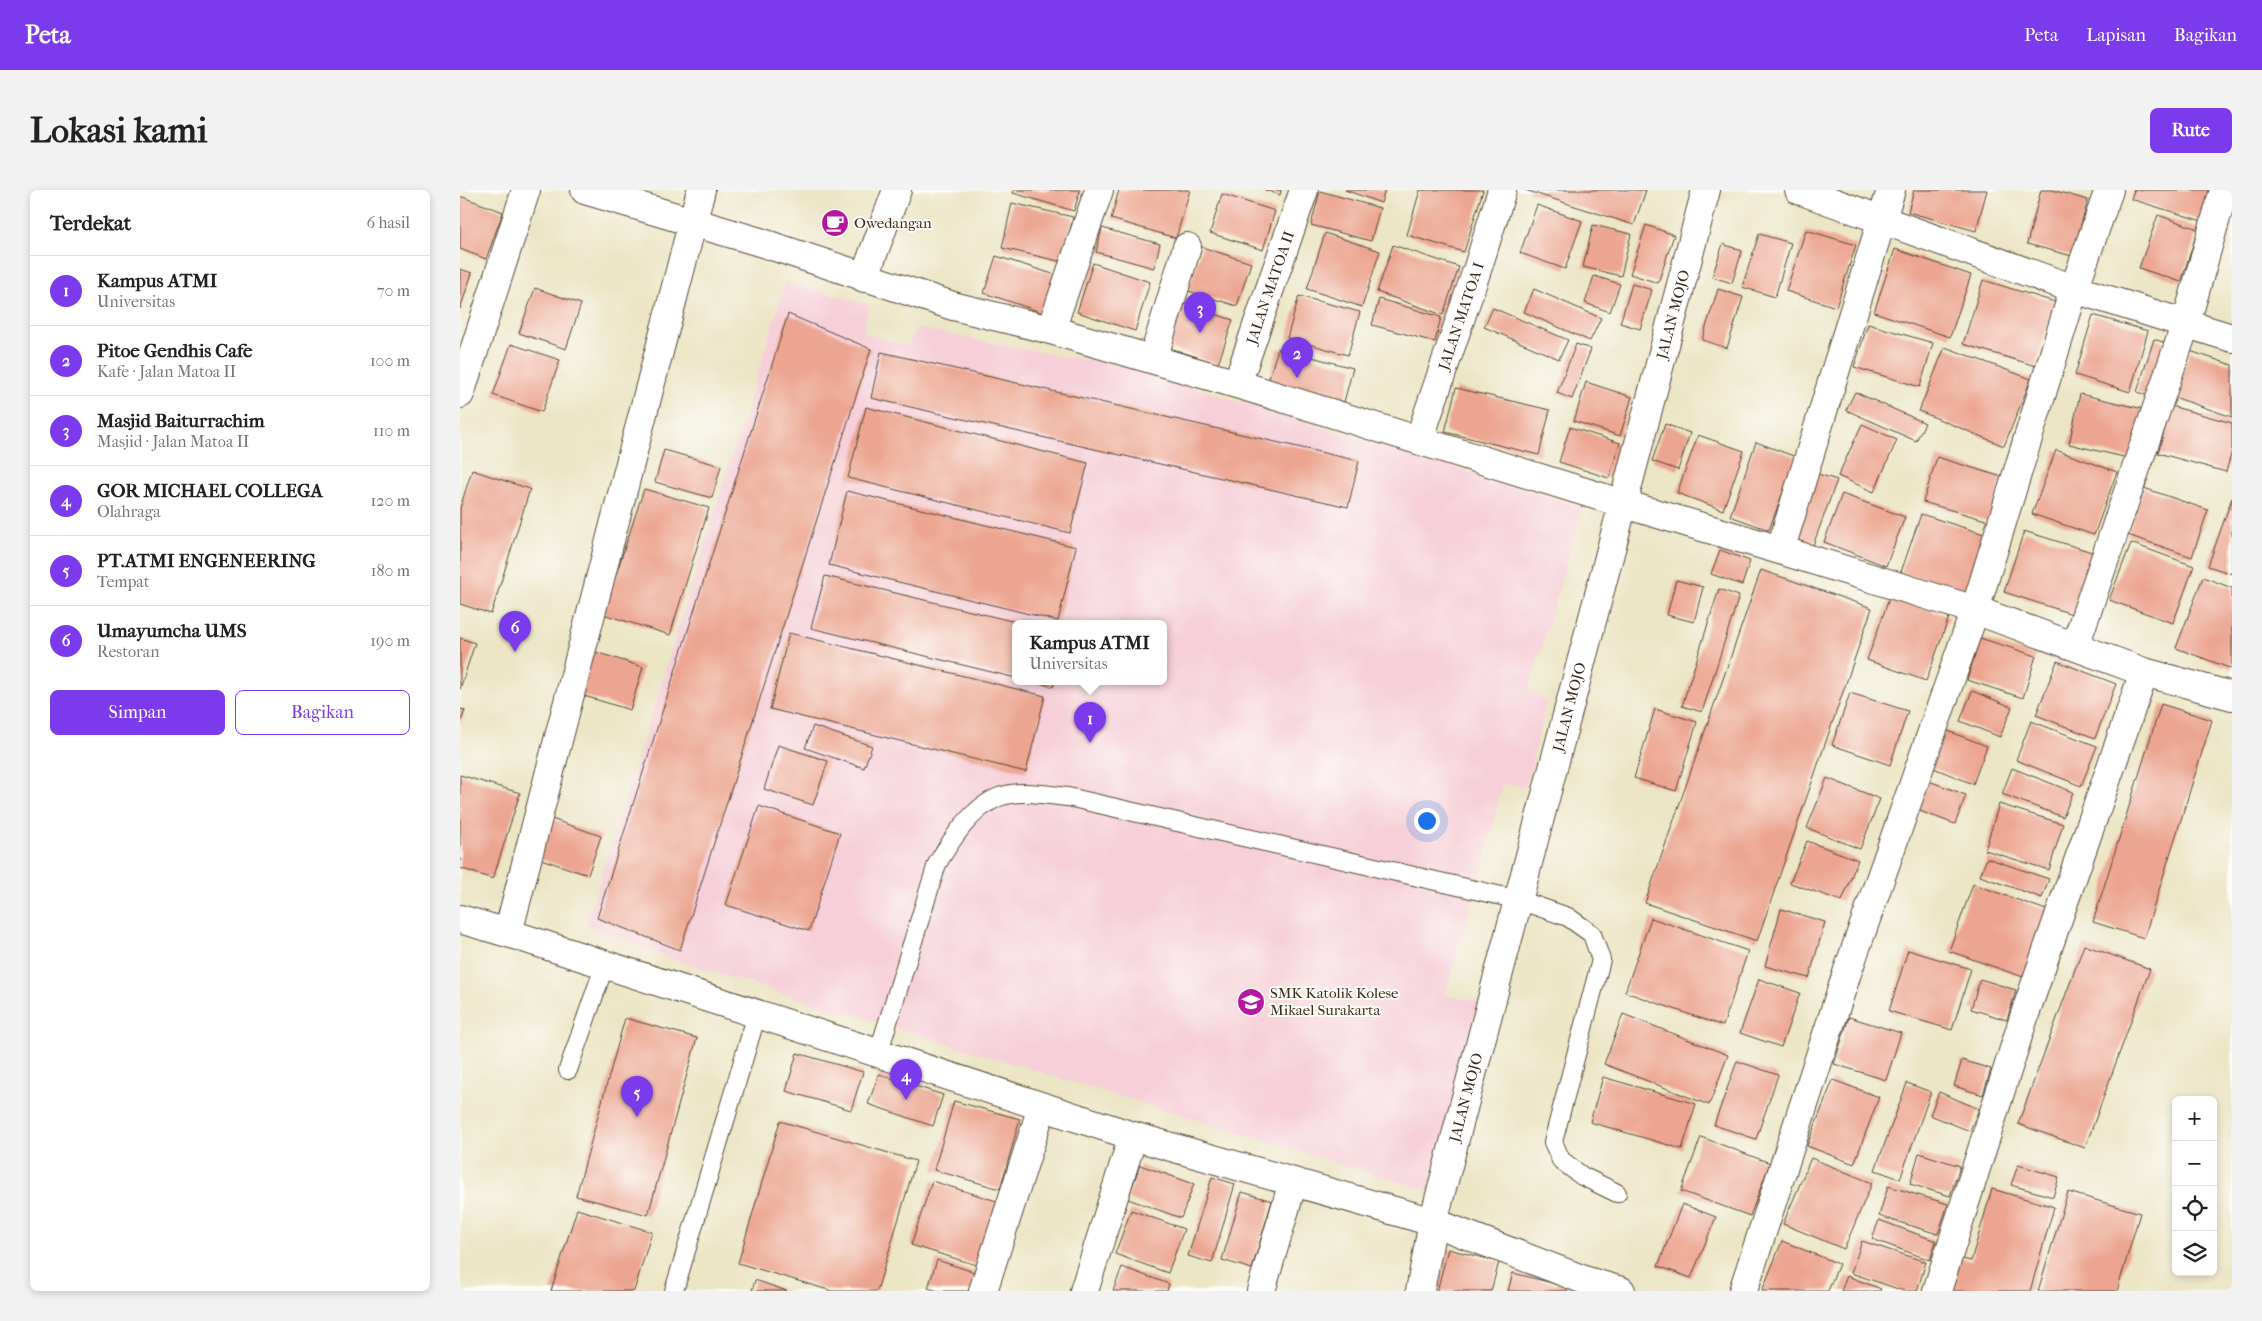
<!DOCTYPE html>
<html lang="id">
<head>
<meta charset="utf-8">
<style>
  :root { --surface:#fff; --page:#f2f2f2; --text:#222; --muted:#767676; --line:#e0e0e0; --accent:#7c3aed }
  body { margin:0; font-family:"IM FELL French Canon",serif; background:var(--page); color:var(--text) }
  .controls { position:absolute; right:15px; bottom:15px; display:grid; overflow:hidden; border-radius:8px; box-shadow:0 2px 8px #0003 }
  .controls button { width:45px; height:45px; display:grid; place-items:center; padding:0; border:0; border-bottom:1px solid var(--line); background:var(--surface); color:var(--text); font:25px sans-serif }
  .you { position:absolute; left:966px; top:630px; width:18px; height:18px; margin:-12px; border:4px solid #fff; border-radius:50%; background:#1a73e8; box-shadow:0 0 0 8px #1a73e833 }
  .badge { display:grid; place-items:center; width:32px; height:32px; border-radius:50%; background:var(--accent); color:#fff; font-size:16px; font-weight:700 }
  .pin { position:absolute; translate:-50% -41px; filter:drop-shadow(0 1px 2px #0008) }
  .pin::after { content:''; position:absolute; top:26px; width:18px; height:15px; background:inherit; clip-path:polygon(0 0,100% 0,50% 100%) }
  .popup { position:absolute; left:552px; top:430px; width:155px; height:65px; box-sizing:border-box; display:grid; place-content:center; border-radius:8px; background:var(--surface); filter:drop-shadow(0 1px 4px #0005); font-size:16px; white-space:nowrap; color:var(--muted) }
  .popup b { font-size:19px; color:var(--text) }
  .popup::after { content:''; position:absolute; left:50%; top:100%; margin-left:-10px; border:10px solid transparent; border-top-color:var(--surface) }
  .list { margin:0; padding:0; list-style:none }
  h2 { display:flex; justify-content:space-between; align-items:center; height:65px; margin:0; padding:0 20px; font-size:21px }
  h2 small { font-size:16px; font-weight:400; color:var(--muted) }
  .list li { display:grid; grid-template-columns:32px 1fr auto; gap:15px; align-items:center; box-sizing:border-box; height:70px; padding:0 20px; border-top:1px solid var(--line) }
  .list b { display:block; font-size:19px; white-space:nowrap }
  .list p { margin:0; font-size:16px; white-space:nowrap; color:var(--muted) }
  .list em { font-size:16px; font-style:normal; color:var(--muted) }
  .actions { display:flex; gap:10px; padding:15px 20px }
  .actions a { flex:1; padding:11px 0; border:1px solid var(--accent); border-radius:8px; text-align:center; font-size:18px; color:var(--accent) }
  .actions .main { background:var(--accent); color:#fff }
  .icon { flex:none; width:28px; height:28px; fill:none; stroke:currentColor; stroke-width:2; stroke-linecap:round; stroke-linejoin:round }
  .map { position:relative; flex:none; width:1772px; height:1101px; overflow:hidden; border-radius:8px }
  header { display:flex; align-items:center; gap:30px; box-sizing:border-box; height:70px; padding:0 25px; background:var(--accent); color:#fff }
  header strong { font-size:24px }
  nav { display:flex; gap:28px; margin-inline-start:auto; font-size:18px }
  .intro { display:flex; align-items:center; justify-content:space-between; box-sizing:border-box; height:120px; padding:0 30px }
  h1 { margin:0; font-size:35px }
  .button { padding:12px 22px; border-radius:8px; background:var(--accent); color:#fff; font-size:18px; font-weight:700 }
  main { display:flex; gap:30px; padding:0 30px }
  aside { flex:1; background:var(--surface); border-radius:8px; box-shadow:0 2px 8px #0003 }
  .map>svg:first-child { display:block }
</style>
</head>
<body>
<header>
<strong>Peta</strong>
<nav><a>Peta</a><a>Lapisan</a><a>Bagikan</a></nav>
</header>
<div class="intro"><h1>Lokasi kami</h1><a class="button">Rute</a></div>
<main>
<aside>
<h2>Terdekat<small>6 hasil</small></h2>
<ul class="list">
<li><span class="badge">1</span><div><b>Kampus ATMI</b><p>Universitas</p></div><em>70 m</em></li>
<li><span class="badge">2</span><div><b>Pitoe Gendhis Cafe</b><p>Kafe · Jalan Matoa II</p></div><em>100 m</em></li>
<li><span class="badge">3</span><div><b>Masjid Baiturrachim</b><p>Masjid · Jalan Matoa II</p></div><em>110 m</em></li>
<li><span class="badge">4</span><div><b>GOR MICHAEL COLLEGA</b><p>Olahraga</p></div><em>120 m</em></li>
<li><span class="badge">5</span><div><b>PT.ATMI ENGENEERING</b><p>Tempat</p></div><em>180 m</em></li>
<li><span class="badge">6</span><div><b>Umayumcha UMS</b><p>Restoran</p></div><em>190 m</em></li>
</ul>
<div class="actions"><a class="main">Simpan</a><a>Bagikan</a></div>
</aside>
<div class="map">
<svg width="1772" height="1101" viewBox="0 0 1772 1101">
  <rect width="100%" height="100%" fill="#fdfcf7"/>
  <filter id="ink" filterUnits="userSpaceOnUse"><feTurbulence type="fractalNoise" baseFrequency=".02" numOctaves="2"/><feDisplacementMap in="SourceGraphic" scale="10" xChannelSelector="R" yChannelSelector="G"/><feConvolveMatrix kernelMatrix="1 2 1 2 8 2 1 2 1" color-interpolation-filters="sRGB"/></filter>
  <filter id="wash" filterUnits="userSpaceOnUse"><feTurbulence type="fractalNoise" baseFrequency=".0096" numOctaves="4" result="noise"/><feDisplacementMap in="SourceGraphic" scale="20" xChannelSelector="R" yChannelSelector="G"/><feGaussianBlur stdDeviation="1.12" result="paint"/><feColorMatrix in="noise" values="0 0 0 0 0 0 0 0 0 0 0 0 0 0 0 0 0 1.4 0 .05"/><feComposite in="paint" operator="in"/></filter>
  <g filter="url(#wash)">
    <rect width="100%" height="100%" fill="#ece5c6"/>
    <!-- built -->
    <path fill="#f6cfd8" fill-rule="evenodd" d="M326 92 409 115 403 143 448 156 456 138 604 167 659 175 1123 317 1069 499 1087 512 1066 597 1043 593 1027 660 985 805 1019 811 969 1001 214 770 126 735ZM556 434H704V492H556Z"/>
    <g id="blocks">
      <!-- building -->
      <g fill="#eca591">
        <path d="M554 0H620L614 21 553 3Z"/>
        <path d="M659 0H730L716 48 651 29Z"/>
        <path d="M805 0H821L820 5Z"/>
        <path d="M885 0H925L921 13Z"/>
        <path d="M960 0H1023L1004 62 947 45Z"/>
        <path d="M1065 0H1186L1174 35Z"/>
        <path d="M1454 0H1527L1516 41 1448 22Z"/>
        <path d="M1581 0H1592L1628 10 1612 66 1567 54Z"/>
        <path d="M1674 0H1753L1742 31 1671 9Z"/>
        <path d="M860 1 920 18 911 51 851 35Z"/>
        <path d="M762 4 815 21 803 60 750 43Z"/>
        <path d="M0 6 43 22 26 69 0 59Z"/>
        <path d="M552 13 613 27 603 72 542 58Z"/>
        <path d="M1077 15 1122 31 1105 79 1060 63Z"/>
        <path d="M1698 25 1738 39 1721 92 1679 78Z"/>
        <path d="M1133 35 1171 44 1161 86 1123 77Z"/>
        <path d="M1186 35 1214 45 1198 93 1170 84Z"/>
        <path d="M642 38 700 54 694 78 636 62Z"/>
        <path d="M1346 40 1396 55 1376 117 1326 101Z"/>
        <path d="M865 43 920 61 902 117 847 99Z"/>
        <path d="M1299 44 1331 53 1315 107 1282 97Z"/>
        <path d="M1263 54 1282 61 1272 93 1252 87Z"/>
        <path d="M933 55 999 77 983 125 917 102Z"/>
        <path d="M742 57 791 73 777 116 728 101Z"/>
        <path d="M1435 59 1511 85 1490 147 1414 122Z"/>
        <path d="M536 66 599 86 587 124 524 103Z"/>
        <path d="M633 73 690 92 675 141 617 122Z"/>
        <path d="M0 79 12 83 0 119Z"/>
        <path d="M1134 86 1160 94 1150 122 1125 113Z"/>
        <path d="M1523 90 1595 112 1576 176 1503 154Z"/>
        <path d="M1172 94 1192 100 1180 139 1160 133Z"/>
        <path d="M75 98 121 114 106 159 59 143Z"/>
        <path d="M1074 99 1141 128 1130 151 1064 122Z"/>
        <path d="M1258 99 1283 107 1267 158 1242 150Z"/>
        <path d="M839 106 900 122 888 165 827 148Z"/>
        <path d="M919 109 981 127 975 152 912 135Z"/>
        <path d="M722 113 773 130 758 174 707 157Z"/>
        <path d="M1033 118 1108 150 1099 169 1024 137Z"/>
        <path d="M328 124 411 159 220 760 137 728Z"/>
        <path d="M1633 125 1688 141 1670 202 1615 185Z"/>
        <path d="M1408 134 1473 153 1460 197 1394 177Z"/>
        <path d="M1694 149 1711 155 1694 208 1677 202Z"/>
        <path d="M51 154 100 170 82 222 33 205Z"/>
        <path d="M1116 154 1131 159 1112 209 1097 203Z"/>
        <path d="M1485 157 1571 189 1544 256 1459 221Z"/>
        <path d="M818 158 893 178 884 212 808 192Z"/>
        <path d="M1730 161 1772 175V227L1714 207Z"/>
        <path d="M421 162 899 271 888 317 411 208Z"/>
        <path d="M1126 192 1172 207 1160 246 1114 231Z"/>
        <path d="M996 198 1090 220 1079 265 985 242Z"/>
        <path d="M1395 202 1465 233 1456 251 1386 220Z"/>
        <path d="M1620 204 1683 219 1672 269 1609 254Z"/>
        <path d="M1711 216 1772 233V261L1766 282 1698 263Z"/>
        <path d="M406 217 628 273 610 343 388 288Z"/>
        <path d="M1205 234 1230 243 1218 280 1192 271Z"/>
        <path d="M1402 234 1437 250 1414 302 1378 286Z"/>
        <path d="M1110 237 1160 253 1149 288 1099 272Z"/>
        <path d="M1238 245 1284 261 1263 320 1217 303Z"/>
        <path d="M1296 252 1336 267 1309 340 1270 326Z"/>
        <path d="M204 260 261 276 252 308 195 292Z"/>
        <path d="M1596 260 1657 282 1634 345 1572 324Z"/>
        <path d="M1477 267 1542 287 1529 331 1463 312Z"/>
        <path d="M12 280 70 299 31 424 0 414V318Z"/>
        <path d="M1358 284 1377 290 1352 358 1333 350Z"/>
        <path d="M1684 298 1748 320 1732 367 1668 345Z"/>
        <path d="M184 299 249 318 210 445 143 424Z"/>
        <path d="M387 301 616 357 598 431 369 375Z"/>
        <path d="M1382 304 1445 327 1426 376 1364 352Z"/>
        <path d="M1772 308V384L1748 376Z"/>
        <path d="M1461 324 1527 345 1506 404 1441 382Z"/>
        <path d="M1564 341 1635 363 1615 425 1544 402Z"/>
        <path d="M1671 353 1734 376 1713 433 1649 410Z"/>
        <path d="M1260 360 1290 371 1282 395 1251 384Z"/>
        <path d="M1301 380 1412 418 1297 751 1185 713Z"/>
        <path d="M365 386 564 434H556V488L351 438Z"/>
        <path d="M1743 387 1772 398V479L1716 458Z"/>
        <path d="M1216 390 1243 397 1234 432 1207 425Z"/>
        <path d="M1259 399 1279 406 1242 522 1222 516Z"/>
        <path d="M1430 406 1489 427 1466 491 1407 470Z"/>
        <path d="M329 443 585 506 566 582 310 519Z"/>
        <path d="M0 448 15 453 0 499Z"/>
        <path d="M1520 448 1576 466 1563 508 1507 490Z"/>
        <path d="M132 461 183 477 170 520 118 504Z"/>
        <path d="M1597 471 1656 494 1635 548 1576 525Z"/>
        <path d="M577 492H595L593 497Z"/>
        <path d="M1512 501 1552 517 1540 547 1500 531Z"/>
        <path d="M1390 503 1448 521 1430 575 1372 555Z"/>
        <path d="M1701 514 1752 530 1684 748 1633 732Z"/>
        <path d="M0 519 5 520 0 535Z"/>
        <path d="M1195 519 1237 532 1216 601 1174 588Z"/>
        <path d="M1571 531 1637 556 1621 596 1556 570Z"/>
        <path d="M353 536 412 556 404 578 345 558Z"/>
        <path d="M1485 540 1527 556 1513 594 1471 577Z"/>
        <path d="M318 555 368 571 353 615 304 599Z"/>
        <path d="M1552 578 1613 602 1603 627 1542 604Z"/>
        <path d="M0 585 60 603 33 689 0 678Z"/>
        <path d="M1367 588 1420 609 1400 659 1347 638Z"/>
        <path d="M1469 591 1506 605 1495 634 1457 620Z"/>
        <path d="M1539 614 1603 634 1589 680 1525 660Z"/>
        <path d="M299 616 380 643 349 741 266 715Z"/>
        <path d="M83 626 141 646 128 685 69 665Z"/>
        <path d="M1347 651 1398 670 1382 711 1330 693Z"/>
        <path d="M1527 668 1589 689 1582 708 1520 686Z"/>
        <path d="M1513 694 1589 721 1566 788 1489 761Z"/>
        <path d="M1321 719 1365 732 1349 788 1305 776Z"/>
        <path d="M1191 728 1288 761 1263 836 1165 802Z"/>
        <path d="M1624 755 1690 779 1625 958 1558 934Z"/>
        <path d="M1448 760 1511 779 1492 840 1429 821Z"/>
        <path d="M1299 789 1340 803 1321 857 1280 843Z"/>
        <path d="M1520 789 1556 800 1547 830 1511 819Z"/>
        <path d="M1163 824 1268 865 1249 915 1144 874Z"/>
        <path d="M1389 827 1441 843 1426 890 1374 874Z"/>
        <path d="M165 828 237 848 188 1025 116 1006Z"/>
        <path d="M337 863 403 882 391 920 326 901Z"/>
        <path d="M1502 870 1531 879 1523 905 1494 896Z"/>
        <path d="M1277 871 1318 885 1296 949 1254 935Z"/>
        <path d="M419 884 483 905 473 936 408 914Z"/>
        <path d="M1143 887 1236 914 1222 959 1130 932Z"/>
        <path d="M1373 890 1419 907 1394 974 1347 956Z"/>
        <path d="M1447 893 1471 902 1440 989 1415 980Z"/>
        <path d="M1479 902 1519 919 1510 941 1470 925Z"/>
        <path d="M494 911 560 929 540 999 474 980Z"/>
        <path d="M320 931 456 971 417 1101H372L278 1073Z"/>
        <path d="M1241 947 1310 973 1290 1026 1221 1001Z"/>
        <path d="M1459 963 1500 976 1490 1006 1450 994Z"/>
        <path d="M1351 968 1412 993 1384 1059 1323 1034Z"/>
        <path d="M680 975 734 994 721 1028 668 1009Z"/>
        <path d="M1558 975 1599 987 1593 1007 1551 995Z"/>
        <path d="M752 987 775 994 752 1073 728 1066Z"/>
        <path d="M472 991 543 1013 523 1077 451 1055Z"/>
        <path d="M1428 996 1488 1014 1478 1044 1419 1026Z"/>
        <path d="M1532 999 1594 1017 1570 1101H1480L1490 1066 1511 1071Z"/>
        <path d="M782 1002 812 1011 792 1079 762 1070Z"/>
        <path d="M1608 1002 1680 1023 1657 1101H1578Z"/>
        <path d="M1222 1014 1256 1027 1231 1088 1198 1076Z"/>
        <path d="M117 1019 192 1042 174 1101H91Z"/>
        <path d="M671 1020 724 1039 708 1083 655 1064Z"/>
        <path d="M1419 1030 1476 1051 1470 1070 1412 1049Z"/>
        <path d="M1322 1051 1379 1074 1368 1101H1302Z"/>
        <path d="M1402 1051 1466 1072 1457 1101H1444L1391 1083Z"/>
        <path d="M988 1059 1039 1072 1031 1101H977Z"/>
        <path d="M477 1070 520 1084 514 1101H478L468 1098Z"/>
        <path d="M662 1077 709 1094 707 1101H653Z"/>
        <path d="M1053 1083 1108 1097 1107 1101H1048Z"/>
        <path d="M1387 1086 1421 1099 1420 1101H1381Z"/>
        <path d="M295 1090 327 1101H292Z"/>
      </g>
    </g>
  </g>
  <g filter="url(#ink)">
    <use href="#blocks" fill-opacity="0" stroke="#564637" stroke-width="1"/>
    <g fill="none" stroke-linecap="round" stroke-linejoin="round">
      <!-- service casing -->
      <g stroke="#564637" stroke-width="20">
        <g id="service">
          <path d="M418 864 477 674C492 649 511 618 539 607 560 599 587 605 608 607L1059 710 1108 727 1132 744 1141 770 1093 952 1101 970 1122 986 1157 1003"/>
          <path d="M108 880 145 774"/>
          <path d="M214 1101 297 824"/>
        </g>
      </g>
      <!-- minor casing -->
      <g stroke="#564637" stroke-width="30">
        <g id="minor">
          <path d="M125 0 303 53 493 116 591 140 777 194 1164 314 1320 360 1515 420 1684 482 1772 506"/>
          <path d="M1339 0 1614 99 1772 148"/>
          <path d="M404 88 437 0"/>
          <path d="M591 140 639 0"/>
          <path d="M693 169 727 57"/>
          <path id="s1" d="M777 194 844 0"/>
          <path d="M0 204 66 0"/>
          <path id="s2" d="M959 250 1018 77 1042 0"/>
          <path d="M1324 348 1431 0"/>
          <path d="M1615 456 1726 133 1764 0"/>
          <path d="M48 743 241 0"/>
          <path d="M523 1101 582 917"/>
          <path d="M624 1101 673 946"/>
          <path d="M801 1101 833 992"/>
          <path d="M960 1101 973 1032 1127 1091 1161 1101"/>
          <path d="M1283 1101 1387 783 1515 420 1614 99 1649 0"/>
          <path d="M1477 1101 1566 821 1684 482"/>
        </g>
      </g>
      <!-- tertiary casing -->
      <g stroke="#564637" stroke-width="30">
        <g id="tertiary">
          <path id="s3" d="M0 729 48 743 673 946 973 1032 1246 0"/>
        </g>
      </g>
      <!-- service -->
      <use href="#service" stroke="#fff" stroke-width="18"/>
      <!-- minor -->
      <use href="#minor" stroke="#fff" stroke-width="28"/>
      <!-- tertiary -->
      <use href="#tertiary" stroke="#fff" stroke-width="28"/>
    </g>
  </g>
  <!-- icons -->
  <defs>
    <g id="cafe-disc" transform="scale(1.4375)"><circle r="9.5" fill="#b5179e" stroke="#fdfcf7"/><path d="M-5.5-4.5H6V0H3Q3 3.5 0 3.5H-2.5Q-5.5 3.5-5.5 0ZM3-3.2v2h1.7v-2ZM-6 4.5H4V6H-6Z" fill="#fff"/></g>
    <g id="school-disc" transform="scale(1.4375)"><circle r="9.5" fill="#b5179e" stroke="#fdfcf7"/><path d="M0-5L7-2L0 1L-7-2ZM-4 1L0 2.5L4 1V4Q0 6-4 4Z" fill="#fff"/></g>
  </defs>
  <g fill-rule="evenodd">
    <use href="#cafe-disc" x="375" y="33"/>
    <use href="#school-disc" x="791" y="812"/>
  </g>
  <g text-anchor="middle" dominant-baseline="central" stroke-width="4" stroke-linejoin="round" paint-order="stroke">
    <!-- poi labels -->
    <g font-size="15" fill="#3b2a1e" stroke="#fdfcf7" text-anchor="start">
      <text x="394" y="33">Owedangan</text>
      <text x="810" y="803">SMK Katolik Kolese<tspan x="810" dy="17">Mikael Surakarta</tspan></text>
    </g>
    <!-- street labels -->
    <g font-size="15" fill="#3b2a1e" stroke="#fdfcf7">
      <text stroke="none"><textPath href="#s1" startOffset="102">JALAN MATOA II</textPath></text>
      <text stroke="none"><textPath href="#s2" startOffset="131">JALAN MATOA I</textPath></text>
      <text stroke="none"><textPath href="#s3" startOffset="1958">JALAN MOJO</textPath></text>
      <text stroke="none"><textPath href="#s3" startOffset="1552">JALAN MOJO</textPath></text>
      <text stroke="none"><textPath href="#s3" startOffset="1148">JALAN MOJO</textPath></text>
    </g>
  </g>
</svg>
<div class="controls">
<button>+</button>
<button>−</button>
<button><svg class="icon" aria-label="locate" viewBox="0 0 24 24"><circle cx="12" cy="12" r="6"/><path d="M12 2v4M12 18v4M2 12h4M18 12h4"/></svg></button>
<button><svg class="icon" aria-label="layers" viewBox="0 0 24 24"><path d="M12 4l9 5-9 5-9-5zM3 14l9 5 9-5"/></svg></button>
</div>
<div class="you"></div>
<div class="pin badge" style="left:630px;top:553px">1</div>
<div class="popup"><b>Kampus ATMI</b>Universitas</div>
<div class="pin badge" style="left:837px;top:188px">2</div>
<div class="pin badge" style="left:740px;top:143px">3</div>
<div class="pin badge" style="left:446px;top:910px">4</div>
<div class="pin badge" style="left:177px;top:927px">5</div>
<div class="pin badge" style="left:55px;top:462px">6</div>
</div>
</main>
</body>
</html>
